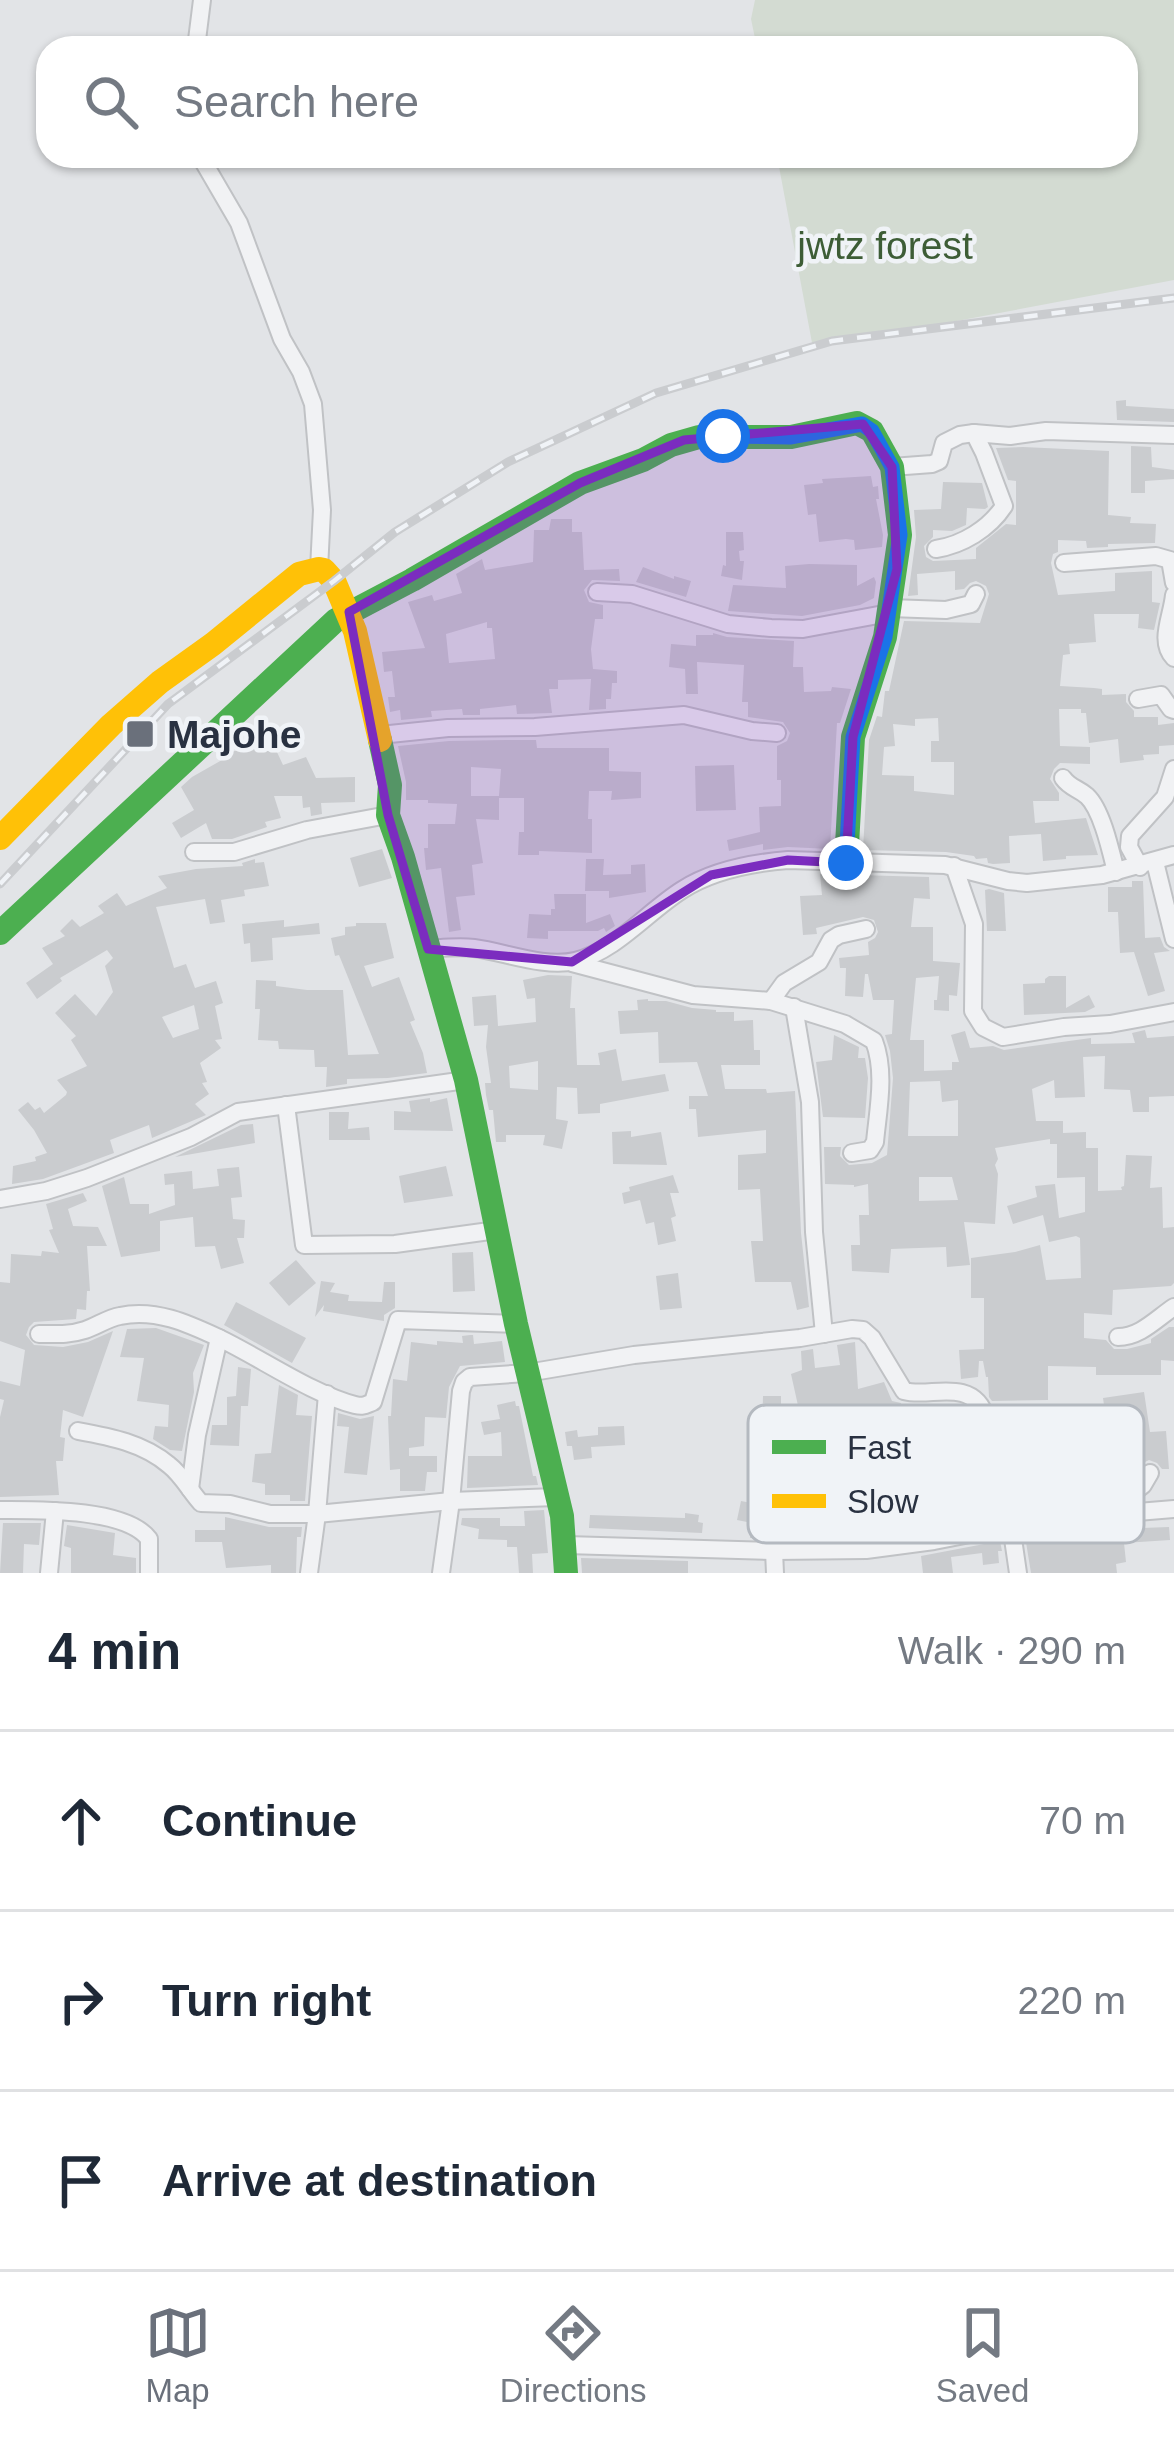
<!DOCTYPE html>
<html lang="en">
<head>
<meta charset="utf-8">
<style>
  :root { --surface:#fff; --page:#f6f6f7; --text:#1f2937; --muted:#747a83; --line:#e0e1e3; --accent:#6a707b }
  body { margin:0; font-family:Arial,sans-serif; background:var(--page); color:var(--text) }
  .stop { position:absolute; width:36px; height:36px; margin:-27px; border:9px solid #1a73e8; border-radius:50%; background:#fff }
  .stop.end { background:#1a73e8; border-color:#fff; box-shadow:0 3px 12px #0008 }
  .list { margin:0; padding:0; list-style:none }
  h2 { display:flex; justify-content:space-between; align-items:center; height:156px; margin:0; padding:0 48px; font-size:51px }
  h2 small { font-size:39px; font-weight:400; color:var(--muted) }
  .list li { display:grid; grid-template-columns:78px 1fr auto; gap:36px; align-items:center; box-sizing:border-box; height:180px; padding:0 48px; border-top:3px solid var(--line) }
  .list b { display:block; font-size:45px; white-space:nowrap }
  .list em { font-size:39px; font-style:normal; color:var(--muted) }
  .icon { flex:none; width:66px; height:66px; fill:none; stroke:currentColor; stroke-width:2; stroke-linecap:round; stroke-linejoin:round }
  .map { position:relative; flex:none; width:1174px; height:1573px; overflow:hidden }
  .search { position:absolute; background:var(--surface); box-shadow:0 3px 9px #0004; left:36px; right:36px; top:36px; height:132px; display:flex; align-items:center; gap:30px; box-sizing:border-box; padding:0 42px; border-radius:36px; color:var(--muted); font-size:45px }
  .sheet { height:696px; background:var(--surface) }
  nav { display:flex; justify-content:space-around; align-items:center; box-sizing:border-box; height:168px; border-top:3px solid var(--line); background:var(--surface); font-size:33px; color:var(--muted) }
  nav a { display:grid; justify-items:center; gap:6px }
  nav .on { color:var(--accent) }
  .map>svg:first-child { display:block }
</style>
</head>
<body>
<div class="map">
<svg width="1174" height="1573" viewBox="0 0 1174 1573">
  <rect width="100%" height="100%" fill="#e2e4e7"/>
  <!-- green -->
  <path fill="#d3dbd2" d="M755 0H1174V280L813 348 777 156H1126V48H757L751 19Z"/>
  <!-- building -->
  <g fill="#cacccf" fill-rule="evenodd">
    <path d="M1126 400V406L1174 409V422L1117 420 1116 401Z"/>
    <path d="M1131 446 1151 447 1152 467 1174 470V479L1145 481V493H1131Z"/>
    <path d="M1023 447 1109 451 1108 515 1131 517 1130 523 1156 524 1155 543 1108 544V547L1087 548 1086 541 1058 540V552L1053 554 1051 563 1058 595 1115 591V573L1152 571V602L1160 603 1154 630 1138 628 1139 614H1094L1096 642 1069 644 1070 654 1063 655 1060 686 1094 688 1102 689V695L1126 694V702L1134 711V717H1158V725L1174 723V745L1159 746V754L1143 755 1144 760 1120 763 1118 739 1089 743 1086 713H1081V709H1059L1060 746 1090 747V764L1060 763 1054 769 1050 779 1059 793V801H1033L1035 823 1086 818 1098 855 1066 856V859L1043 861 1041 834 1009 836 1010 863 993 864 988 863 987 858 976 859 974 856 946 852 863 850 869 740 877 716 882 717 885 691H889L904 621 980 623 989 594 986 586 976 581 970 583 964 589 955 590V571L917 574 918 595 908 596 916 537 914 510 941 509 943 482 982 483 988 507 985 509 967 508 966 525 952 531 933 530V537L924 546 926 557 933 561 976 559V548L1006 524 1016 525V481L1008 480 996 448ZM938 718 939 741H931V762H954V795L914 791V776L882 775 884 747 895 746 893 724 915 726V719Z"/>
    <path d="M871 476 873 487 878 486 879 499H876L883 535 882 547 855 550 854 540 846 539 819 542 816 514 808 515 804 485 823 483 822 479Z"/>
    <path d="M551 519H572V532H582L584 570 619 569 620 581 592 580 584 590 589 602 603 605V619H595L591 649 593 669 617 671V683H612L611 699H606V709L589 710 591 679 558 680V689H549L552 713 517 714 516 705 480 709V715H463L462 709 431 711 432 717 401 720 400 710 390 712 388 697H395L392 671 384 672 382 652 425 648 408 602 432 595 434 601 462 593 456 574 482 559 485 570 533 562 534 530H549ZM487 622V628H492L495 659 449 663 446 634Z"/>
    <path d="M726 532H743L744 550 739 551 740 561H744L742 580 721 576 723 565 726 566Z"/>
    <path d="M809 564 857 565V586L874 577 876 582 874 598 860 605 802 616 728 611 733 585 786 588 785 566Z"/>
    <path d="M643 567 674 579V576L691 581 686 597 636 582Z"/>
    <path d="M713 633 727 637 794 641 793 667H803L804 692 831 691 832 687 851 689 840 723H837L830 849 788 847 763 850V844L729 851 727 840 760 832 759 807 781 806V780H777V746L787 741 790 733 783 722 748 717V702H742L744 665 697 662 698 694H686L685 669 669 667 671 644 696 646V635H713Z"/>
    <path d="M270 737 283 765 306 757 316 778 355 777V802L321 803 322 814 311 816 310 807 303 808 302 796H274L281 818 265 822 267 827 232 839H212L206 823 181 838 172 823 194 810 181 787 192 777 229 756V752L241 750Z"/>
    <path d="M505 740H536L537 748H609V771L641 772V798L611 800 612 791H589L588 819H592V853L539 851V855H518L519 832H524V798H499V820L476 819 483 863 472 865 475 895 456 897 461 930 449 932 441 868 426 870 424 848H428V824H455L457 804 428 803V800H406V782L398 746 449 741ZM471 767 501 769 499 796H471Z"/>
    <path d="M734 765 736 810 696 811 695 766Z"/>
    <path d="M382 849 392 878 359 887 350 858Z"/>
    <path d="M255 859V863L264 862 269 886 244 890 245 896 221 900 225 922 210 924 205 899 156 907 174 968 186 964 195 988 216 981 223 1003 215 1006 222 1039 215 1040 221 1048 200 1063 207 1082 202 1083 209 1094 195 1104 206 1115 152 1138 149 1125 110 1140 114 1153 43 1179 12 1184 13 1166 36 1161 35 1157 47 1153 34 1130 18 1110 28 1102 35 1110 40 1107 44 1113 66 1095 67 1092 57 1080 87 1066 71 1040 76 1036 55 1013 75 994 96 1016 113 992 105 966 113 958 107 950 60 978 62 981 37 999 26 983 53 964 42 948 65 936 60 931 72 919 80 927 104 913 98 906 117 893 126 906 167 888 158 876 196 869 243 866 242 863ZM194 1005 199 1029 173 1038 162 1017Z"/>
    <path d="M586 859H604L603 875 631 874V865L645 864 646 892 609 898V891H585Z"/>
    <path d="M820 874H834L846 879 857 875 929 877 930 899 914 898 911 927H933V961L960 963 957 996 949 995V1011L934 1010V1000H937L939 976 916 978 910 1040H924V1071L952 1070V1062H959L951 1035 965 1031 970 1048 993 1046 1004 1050 1091 1038V1044L1135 1043 1132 1033 1145 1030 1147 1038 1174 1036V1096L1149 1097V1112H1133L1130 1090 1104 1089 1105 1056 1083 1057 1085 1097 1055 1098 1054 1080 1032 1089 1036 1121H1063V1133L1086 1132V1148H1098V1191L1122 1190 1121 1187 1124 1186 1126 1155 1152 1156 1150 1188 1162 1187 1163 1228 1174 1227V1283L1171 1286 1113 1290 1112 1315 1084 1313V1338L1106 1340 1114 1349H1127L1151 1343V1339L1169 1327H1174V1361L1161 1360V1375H1096V1367L1048 1366V1400L992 1401 989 1397 988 1377H986L983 1361H979L978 1377 961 1379 959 1350 984 1349V1298H971V1258L1015 1252 1040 1245 1046 1280 1081 1278 1080 1238 1076 1236 1049 1242 1043 1215 1013 1224 1007 1206 1037 1197 1035 1186 1055 1184 1059 1218 1085 1212V1177L1057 1178V1144H1050V1139L995 1148 998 1159 995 1165 998 1174 995 1224 964 1222 970 1265 947 1267 946 1247 891 1249 889 1273 852 1271 851 1245H860L859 1215H869L868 1184 854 1187V1185L825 1184 824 1147H841L840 1156 849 1165 872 1163 887 1155 893 1078 890 1051 885 1035 892 1034 894 1000H873L868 974H865L863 997 845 996 846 968H840L839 958 869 955 868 942 875 938 878 932 874 920 863 917 816 928 817 934 803 935 800 896 822 895ZM940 1081 942 1102 958 1100V1136H908L910 1082ZM919 1177H952L958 1200 919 1201Z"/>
    <path d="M1132 881H1143L1145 938 1160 937 1164 947 1170 951 1154 953 1165 991 1148 996 1134 952 1120 953 1118 912H1108V887H1132Z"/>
    <path d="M989 889 1004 893 1006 931H987L985 890Z"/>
    <path d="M554 894H586V923L610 914 615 926 606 932 604 928 598 931H548V939L527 938 529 914 551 915V909H555Z"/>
    <path d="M284 920V927L319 923 320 934 272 938 273 960 251 962 250 943 244 944 242 924Z"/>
    <path d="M356 923H386L394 958 364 966 372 987 399 977 415 1020 410 1022 423 1053 427 1073 388 1078 347 1079V1084L326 1087 327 1067H315L314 1050 279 1049 278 1041 258 1040 260 1009H255L256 980 276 981V986L307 990H343L348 1055 379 1054 339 955 335 956 331 938 345 935V927L356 926Z"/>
    <path d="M548 975 572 976 570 1008H575L577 1065H600L598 1053 616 1049 622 1081 665 1074 669 1091 600 1104V1113L578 1114 577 1088 557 1087 556 1119 568 1121 562 1149 543 1145 545 1135H506V1142H496L493 1110H489L486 1095 485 1083H491L486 1047 488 1025 474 1026 472 997 496 995 498 1026 536 1022 535 998 527 999 523 980ZM538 1061V1090L510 1088 509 1066Z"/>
    <path d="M1049 976H1066V1008L1089 995 1095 1007 1085 1012 1024 1015 1023 984 1045 983V979Z"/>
    <path d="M648 999V1001H666L692 1008 716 1010V1012H734V1021L753 1020 754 1050H760V1065H721L725 1089H766L767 1093 795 1091 801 1233 809 1307 797 1310 791 1282H755L751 1241H763L760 1189 738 1190V1155L766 1153V1130L698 1137 696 1109H689V1096H708L697 1062 659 1063 658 1032 620 1034 618 1011 638 1010 637 1000Z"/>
    <path d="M834 1035 859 1047 858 1058H865L868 1078 865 1118 823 1117 816 1062 832 1060Z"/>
    <path d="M430 1098V1102L447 1098 453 1131 394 1130V1111L411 1112 409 1101Z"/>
    <path d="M329 1112H349L348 1129 369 1127 370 1140H329Z"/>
    <path d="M253 1124 255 1143 175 1157 241 1125Z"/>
    <path d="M631 1131V1137L661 1132 667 1165 613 1164 612 1132Z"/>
    <path d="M446 1166 453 1196 404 1203 399 1176Z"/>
    <path d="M239 1167 242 1197 231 1198 233 1219 245 1220 244 1238H237L244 1263 221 1269 215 1246 195 1247 193 1217 160 1221V1251L121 1257 102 1186 124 1177 130 1204H149V1214L175 1205 174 1184 165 1185 164 1174 192 1171 193 1189 219 1186 217 1169Z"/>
    <path d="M673 1175 679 1193H670L676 1216 671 1218 676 1241 658 1245 654 1222 646 1224 640 1200 624 1204 622 1193 630 1191 629 1187Z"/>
    <path d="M83 1193 87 1201 68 1209 73 1226 98 1227 107 1246H87L90 1291H87L86 1310 77 1309 76 1319 34 1322 29 1327 26 1335 34 1345 63 1347 88 1342 113 1331 83 1417 63 1410 60 1437 65 1438 63 1461H56L59 1495 0 1497V1417L4 1400 0 1399V1381L20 1386 25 1350 0 1341V1282L10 1283 11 1254 41 1256 42 1251 59 1253 49 1230 53 1229 46 1204Z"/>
    <path d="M473 1252 475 1291 453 1292 452 1253Z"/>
    <path d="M296 1260 316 1283 289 1306 269 1283Z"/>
    <path d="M678 1273 682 1308 660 1310 656 1276Z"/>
    <path d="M321 1281 335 1283 330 1292 349 1295 348 1301 382 1302 384 1282H395V1308L384 1315V1321L323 1311 324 1305 315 1317Z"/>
    <path d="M236 1302 306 1338 292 1363 224 1325Z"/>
    <path d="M156 1328 204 1345 193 1373 194 1392 182 1451 170 1450 153 1439 155 1426 168 1427 169 1405 137 1401 144 1358 120 1357 127 1329Z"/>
    <path d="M470 1335H473L474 1344 502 1341 505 1362 460 1366 449 1387 446 1418 425 1417 424 1446 409 1448V1456H437V1472H427L425 1491H400V1469L390 1470 388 1416H391L393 1379 407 1381 411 1342 437 1345V1341L463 1343 462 1336Z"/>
    <path d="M855 1342 858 1389 884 1382 892 1401 901 1403 902 1422 867 1432 868 1436 844 1439 845 1469 863 1465 869 1485 895 1481 893 1456 923 1453 920 1436 938 1432 937 1404 957 1405 958 1434 974 1435 972 1471 976 1470 980 1519 917 1530 822 1536 821 1517 850 1516 847 1494 815 1495 816 1527 789 1528 790 1538H750L752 1523 737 1520 741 1501 766 1506 793 1505V1470L769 1471 768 1459H774V1448L821 1444 819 1415 801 1419 791 1374 802 1370 801 1351 813 1349 815 1368 840 1365 837 1345ZM951 1476 952 1508 919 1510 917 1480Z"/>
    <path d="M238 1367 251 1369 248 1406H241L239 1446 210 1445 212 1425H227V1397L236 1396Z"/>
    <path d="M279 1385 298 1395 296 1415 312 1416 305 1501H290V1495H265V1484L252 1482 255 1454 271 1453Z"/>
    <path d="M1144 1392 1150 1432 1166 1431 1169 1469H1162L1157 1463 1149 1460 1143 1463 1136 1471 1125 1472 1120 1417 1106 1419 1103 1398Z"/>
    <path d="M763 1396H781V1435H762Z"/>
    <path d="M515 1401 516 1406H519L533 1476H536L538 1485 467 1488 468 1456H502L501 1432 484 1435 481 1422 500 1419 497 1405Z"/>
    <path d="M338 1413 360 1419 374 1416 367 1475 344 1473 349 1427 337 1426Z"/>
    <path d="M624 1426 625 1445 591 1447 592 1458 574 1460 572 1446H567L565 1432 577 1430 578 1437 598 1435V1427Z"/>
    <path d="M544 1510 548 1553 532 1554 533 1573H519L517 1547H507V1540L478 1539 479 1529 461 1525 462 1518H500V1526H525L524 1511Z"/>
    <path d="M685 1513 699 1515 698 1522 703 1523 702 1533 589 1528 590 1515 685 1518Z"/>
    <path d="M225 1517 269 1527H302L301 1537H297L296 1573H271V1565L226 1568 222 1542H195V1530H225Z"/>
    <path d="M3 1523H41L39 1545 24 1544 23 1573H0Z"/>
    <path d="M67 1525 115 1533 113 1555 136 1558V1573H71V1548L64 1546Z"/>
    <path d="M1169 1527 1170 1540 1124 1543 1126 1562 1116 1564 1117 1573H1031L1025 1536 1059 1531Z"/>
    <path d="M1000 1541 1002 1551H998L999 1563 983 1565 982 1553 951 1557 953 1573H923L921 1556Z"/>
    <path d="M581 1558 688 1561V1573H582Z"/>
  </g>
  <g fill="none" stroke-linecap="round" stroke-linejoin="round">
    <!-- street casing -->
    <g stroke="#c0c2c5" stroke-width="20">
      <g id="street">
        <path d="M196 48 202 0"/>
        <path d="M200 156 239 223 282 339 301 372 313 404 322 510 319 569"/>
        <path d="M892 467 932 464 939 461 944 443 960 435 974 433 1010 436 1046 431 1174 435"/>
        <path d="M936 549C962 545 989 529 1004 506L984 453 974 433"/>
        <path d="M1064 563 1156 556 1170 560 1174 583"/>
        <path d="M597 592 632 594 728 624 771 628 803 629 889 613"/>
        <path d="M1174 595C1172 617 1158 641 1174 658"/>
        <path d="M890 608 946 610 971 604 976 594"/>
        <path d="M1138 699 1161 695 1171 709 1174 710"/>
        <path d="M380 735 448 728 535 727 684 715 752 731 777 733"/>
        <path d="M1063 778C1070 788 1078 788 1087 796 1102 810 1111 852 1116 872"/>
        <path d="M194 852H234L307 830 388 815"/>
        <path d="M1155 862 1174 939"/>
        <path d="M954 866 974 924 973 1011 983 1027 1003 1037 1064 1027 1110 1024 1174 1012"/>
        <path d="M1140 867 1129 847 1130 836 1165 797 1174 769"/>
        <path d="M428 949C443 948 459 946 474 948 505 952 544 968 575 961 616 951 647 912 682 890 713 870 751 863 788 860L945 865 1008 881 1027 883 1102 875 1174 855"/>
        <path d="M572 963 693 995 771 1001 845 1024 874 1041C886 1072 878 1110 875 1142L870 1150 852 1153"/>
        <path d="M771 1001 784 983 819 962 831 940 839 935 866 929"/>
        <path d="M794 1007 810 1102 814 1232 824 1334"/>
        <path d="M286 1105 304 1245 395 1244 497 1230"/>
        <path d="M0 1199 46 1191 87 1178 191 1137 238 1112 466 1080"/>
        <path d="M39 1334C55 1334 70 1335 85 1330 97 1326 108 1318 120 1316 155 1308 189 1324 219 1338 259 1357 314 1395 355 1405 364 1407 365 1405 373 1402L398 1320 516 1324"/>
        <path d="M1118 1337C1140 1337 1156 1319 1174 1307"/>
        <path d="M78 1431C111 1437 143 1443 169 1465 182 1475 190 1491 201 1503L230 1504 270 1514H317L451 1501 556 1497"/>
        <path d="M190 1489 197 1435 219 1338"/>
        <path d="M0 1510C37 1510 126 1508 149 1539V1573"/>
        <path d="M1072 1514 1104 1498 1134 1492 1143 1485 1150 1473"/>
        <path d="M1011 1525 1018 1573"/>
        <path d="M566 1545 774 1551 866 1550 934 1541 1041 1520 1174 1509"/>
        <path d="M774 1551 775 1573"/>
        <path d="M49 1573 55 1511"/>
        <path d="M309 1573 317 1514 327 1394"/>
        <path d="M441 1573 451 1501 461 1391 464 1382 470 1377 527 1373 634 1355 800 1338 852 1329 863 1330 872 1338 904 1391C922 1396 943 1388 962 1393 997 1402 988 1452 989 1479 990 1496 993 1512 996 1528"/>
      </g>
    </g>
    <!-- street -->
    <use href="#street" stroke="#f1f2f4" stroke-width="16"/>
    <!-- fast -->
    <g stroke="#4caf50" stroke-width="24">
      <path d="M380 740 390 785 388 815 403 857 466 1080 516 1324 562 1516 566 1573"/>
      <path d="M0 933 336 620 412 580 580 483 643 460 671 445 699 437H791L857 423 872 431 892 467 900 535 885 637 853 737 846 863"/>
    </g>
    <!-- slow -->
    <path stroke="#ffc107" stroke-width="24" d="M0 838 111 725 160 682 213 644 299 574 319 569 324 570 334 581 355 631 380 740"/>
    <!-- rail casing -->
    <g stroke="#cacccf" stroke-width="9">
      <path id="rail" d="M0 884 168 704 334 581 395 532 508 462 656 393 832 341 1174 298"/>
    </g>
    <!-- rail -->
    <use href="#rail" stroke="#f0f3f7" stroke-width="4.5" stroke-dasharray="14" stroke-linecap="butt"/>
  </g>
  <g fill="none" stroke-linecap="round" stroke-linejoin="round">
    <!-- route -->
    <path stroke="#1a73e8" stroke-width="15" d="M723 436 790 437 862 424 872 431 892 467 900 535 885 637 853 737 846 863"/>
  </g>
  <!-- marked area -->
  <path fill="#7b2cbf" fill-opacity="0.2" stroke="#7b2cbf" stroke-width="9" stroke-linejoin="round" d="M863 424 892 467 897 569 853 737 846 863 788 860 711 875 572 962 428 949 388 815 349 612 580 483 684 440Z"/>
  <!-- markers -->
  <rect fill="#6a707b" stroke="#f0f3f7" stroke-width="4.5" x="125" y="719" width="30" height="30" rx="6"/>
  <g text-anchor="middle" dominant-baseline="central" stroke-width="9" stroke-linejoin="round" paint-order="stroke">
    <!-- park labels -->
    <g font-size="39" fill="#3d5d36" stroke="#f0f3f7">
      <text x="885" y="245">jwtz forest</text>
    </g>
    <!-- poi labels -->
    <g font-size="39" font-weight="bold" fill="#293141" stroke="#f0f3f7" text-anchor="start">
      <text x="167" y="734">Majohe</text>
    </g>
  </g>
  <!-- legend -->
  <rect x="748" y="1405" width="396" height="138" rx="18" fill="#f0f3f7" stroke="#b4b9c0" stroke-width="3"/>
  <rect x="772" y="1440" width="54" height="14" fill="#4caf50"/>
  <rect x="772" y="1494" width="54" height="14" fill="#ffc107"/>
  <g font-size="33" fill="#293141">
    <text x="847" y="1459">Fast</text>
    <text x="847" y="1513">Slow</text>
  </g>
</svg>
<div class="stop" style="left:723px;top:436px"></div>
<div class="stop end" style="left:846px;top:863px"></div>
<div class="search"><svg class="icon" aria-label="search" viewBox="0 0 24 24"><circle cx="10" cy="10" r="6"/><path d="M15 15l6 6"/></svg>Search here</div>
</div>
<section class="sheet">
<h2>4 min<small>Walk · 290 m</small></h2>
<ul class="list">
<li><svg class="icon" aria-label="ahead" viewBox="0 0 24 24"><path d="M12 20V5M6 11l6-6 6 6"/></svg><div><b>Continue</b></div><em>70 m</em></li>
<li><svg class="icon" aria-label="right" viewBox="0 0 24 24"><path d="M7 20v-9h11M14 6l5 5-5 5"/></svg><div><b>Turn right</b></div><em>220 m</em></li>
<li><svg class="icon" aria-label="arrive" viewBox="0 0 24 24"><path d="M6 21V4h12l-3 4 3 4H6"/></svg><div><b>Arrive at destination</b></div></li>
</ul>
</section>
<nav>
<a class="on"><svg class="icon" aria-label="map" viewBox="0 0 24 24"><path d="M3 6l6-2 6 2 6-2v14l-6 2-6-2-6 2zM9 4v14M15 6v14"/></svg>Map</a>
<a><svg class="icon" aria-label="directions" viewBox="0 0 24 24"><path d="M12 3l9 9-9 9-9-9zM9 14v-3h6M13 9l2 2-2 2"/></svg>Directions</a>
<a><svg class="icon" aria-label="saved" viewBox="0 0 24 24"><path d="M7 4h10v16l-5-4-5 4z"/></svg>Saved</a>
</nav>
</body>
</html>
